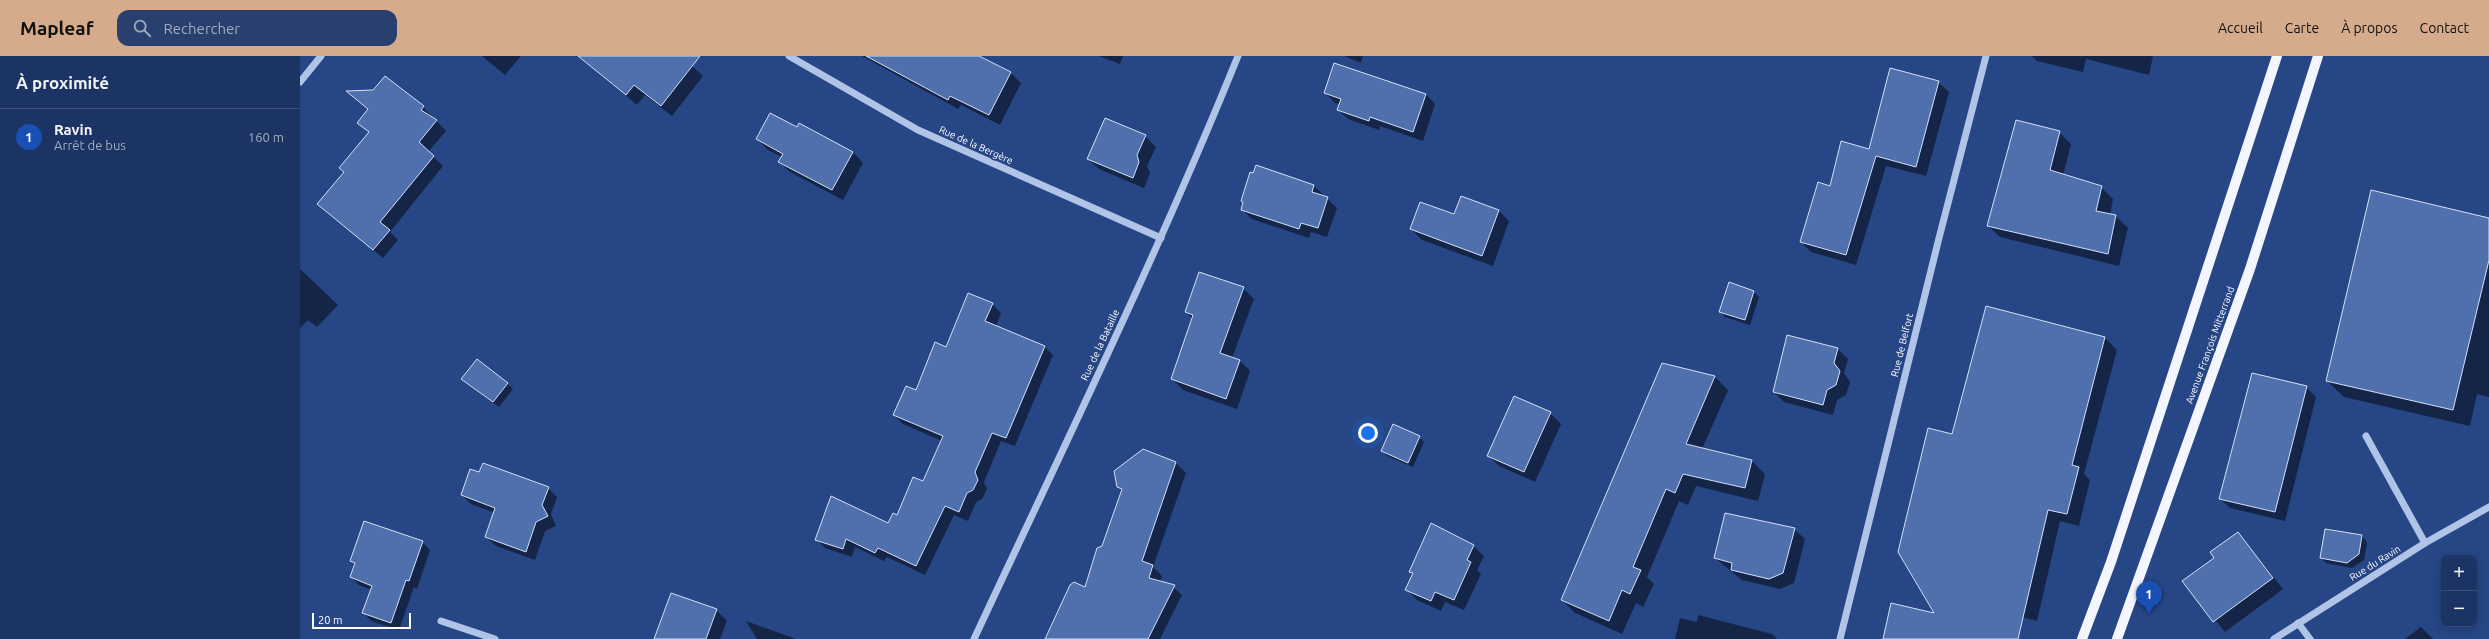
<!DOCTYPE html>
<html lang="fr">
<head>
<meta charset="utf-8">
<style>
  :root { --surface:#1c3464; --page:#293f6d; --text:#f1f3f6; --muted:#a0aabf; --line:#3a4f78; --accent:#d6ab8b }
  body { margin:0; font-family:Ubuntu,sans-serif; background:var(--page); color:var(--text) }
  .controls { position:absolute; right:12px; bottom:12px; display:grid; overflow:hidden; border-radius:8px; box-shadow:0 2px 10px #0003 }
  .controls button { width:36px; height:36px; display:grid; place-items:center; padding:0; border:0; border-bottom:1px solid var(--line); background:var(--surface); color:var(--text); font:20px sans-serif }
  .scale { position:absolute; left:12px; bottom:10px; width:99px; box-sizing:border-box; padding-left:4px; border:2px solid #fff; border-top:0; font-size:11px; line-height:14px; white-space:nowrap; color:#fff; -webkit-text-stroke:3px #264685; paint-order:stroke }
  .you { position:absolute; left:1068px; top:377px; width:14px; height:14px; margin:-10px; border:3px solid #fff; border-radius:50%; background:#1a73e8; box-shadow:0 0 0 6px #1a73e833 }
  .badge { display:grid; place-items:center; width:26px; height:26px; border-radius:50%; background:var(--accent); color:#fff; font-size:13px; font-weight:700 }
  .pin { position:absolute; translate:-50% -33px; filter:drop-shadow(0 1px 2px #0008) }
  .pin::after { content:''; position:absolute; top:21px; width:14px; height:12px; background:inherit; clip-path:polygon(0 0,100% 0,50% 100%) }
  .list { margin:0; padding:0; list-style:none }
  h2 { display:flex; justify-content:space-between; align-items:center; height:52px; margin:0; padding:0 16px; font-size:17px }
  h2 small { font-size:13px; font-weight:400; color:var(--muted) }
  .list li { display:grid; grid-template-columns:26px 1fr auto; gap:12px; align-items:center; box-sizing:border-box; height:56px; padding:0 16px; border-top:1px solid var(--line) }
  .list b { display:block; font-size:15px; white-space:nowrap }
  .list p { margin:0; font-size:13px; white-space:nowrap; color:var(--muted) }
  .list em { font-size:13px; font-style:normal; color:var(--muted) }
  .icon { flex:none; width:22px; height:22px; fill:none; stroke:currentColor; stroke-width:2; stroke-linecap:round; stroke-linejoin:round }
  .map { position:relative; flex:none; width:2189px; height:583px; overflow:hidden }
  header { display:flex; align-items:center; gap:24px; box-sizing:border-box; height:56px; padding:0 20px; background:var(--accent); color:#111 }
  header strong { font-size:19px }
  nav { display:flex; gap:22px; margin-inline-start:auto; font-size:14px }
  .search { width:280px; height:36px; background:var(--page); display:flex; align-items:center; gap:10px; box-sizing:border-box; padding:0 14px; border-radius:12px; color:var(--muted); font-size:15px }
  main { display:flex }
  aside { flex:1; background:var(--surface) }
  .map>svg:first-child { display:block }
</style>
</head>
<body>
<header>
<strong>Mapleaf</strong>
<div class="search"><svg class="icon" aria-label="search" viewBox="0 0 24 24"><circle cx="10" cy="10" r="6"/><path d="M15 15l6 6"/></svg>Rechercher</div>
<nav><a>Accueil</a><a>Carte</a><a>À propos</a><a>Contact</a></nav>
</header>
<main>
<aside>
<h2>À proximité<small></small></h2>
<ul class="list">
<li><span class="badge" style="background:#1a4fb4">1</span><div><b>Ravin</b><p>Arrêt de bus</p></div><em>160 m</em></li>
</ul>
</aside>
<div class="map">
<svg width="2189" height="583" viewBox="0 0 2189 583">
  <rect width="100%" height="100%" fill="#264685"/>
  <!-- shadow -->
  <g fill="#0007">
    <path d="M182 0H221L205 19Z"/>
    <path d="M297 0H381L403 20 372 60 345 39 337 49 290 9Z"/>
    <path d="M562 0H677L711 17 721 27 700 69 661 49 658 53Z"/>
    <path d="M799 0H823L820 8Z"/>
    <path d="M1044 0H1063L1061 7Z"/>
    <path d="M1732 0H1853L1849 19 1786 3 1783 16 1737 5Z"/>
    <path d="M1638 26 1649 36 1626 120 1586 110 1556 209 1511 196 1501 186 1531 131Z"/>
    <path d="M49 36 123 51 146 75 128 96 143 110 90 176 98 184 83 202 19 148 45 117 69 77 58 66 68 54Z"/>
    <path d="M1025 37 1126 38 1135 48 1123 85 1080 70 1079 74 1048 63 1038 54 1040 48 1035 47Z"/>
    <path d="M497 73 553 96 563 107 543 144 490 116 479 106 482 101 468 94 457 83Z"/>
    <path d="M1759 76 1771 88 1763 119 1801 131 1813 143 1810 159 1816 160 1828 172 1819 210 1700 181 1688 170Z"/>
    <path d="M845 80 856 91 847 110 850 117 844 132 799 113 788 103Z"/>
    <path d="M1014 130 1037 152 1027 181 1011 176 1009 182 952 163 942 154Z"/>
    <path d="M1199 155 1209 165 1193 210 1122 184 1111 173 1155 159Z"/>
    <path d="M2189 163V341L2177 338 2170 370 2044 341 2027 325Z"/>
    <path d="M0 213 38 249 17 271 8 264 0 272Z"/>
    <path d="M943 232 954 243 932 302 939 304 950 315 937 353 883 334 872 323 893 263 886 256Z"/>
    <path d="M1454 236 1459 241 1450 269 1425 261 1420 255Z"/>
    <path d="M692 248 701 257 696 270 744 290 753 299 715 390 701 385 684 426 687 433 682 443 676 446 668 465 654 459 625 519 587 501 584 505 555 491 552 501 525 492 516 483 588 468 598 461 624 426 642 385 603 368 594 359 616 336 647 292Z"/>
    <path d="M1687 251 1805 282 1817 294 1784 418 1790 424 1779 470 1760 465 1737 565 1721 561 1716 583H1584L1636 558 1653 379Z"/>
    <path d="M1538 293 1548 303 1544 317 1550 326 1546 339 1537 344 1533 359 1484 346 1474 336Z"/>
    <path d="M1415 321 1428 334 1402 393 1452 405 1465 418 1458 445 1396 430 1388 449 1379 445 1347 521 1354 528 1343 551 1336 547 1322 578 1275 557 1262 544Z"/>
    <path d="M207 327 213 333 199 351 168 328Z"/>
    <path d="M2006 331 2016 341 1985 465 1930 452 1920 443Z"/>
    <path d="M1250 357 1261 368 1235 426 1199 410 1188 400Z"/>
    <path d="M1119 381 1124 386 1113 411 1087 400 1082 395Z"/>
    <path d="M843 395 876 407 886 417 853 511 862 520 860 526 871 529 882 539 860 583H746L786 533 823 436 818 431Z"/>
    <path d="M248 432 257 441 251 458 256 470 245 475 235 504 196 490 186 481 195 457 171 448 162 439Z"/>
    <path d="M1494 473 1505 483 1494 527 1480 533 1442 524 1415 502Z"/>
    <path d="M2026 474 2062 480 2067 486 2064 504 2052 512 2026 507 2021 502Z"/>
    <path d="M1938 477 1983 533 1925 576 1884 525 1916 502Z"/>
    <path d="M122 486 130 494 117 533 114 531 99 574 71 565 64 557 72 534 59 529 51 521 55 509 51 505Z"/>
    <path d="M1173 490 1184 500 1177 514 1181 518 1164 554 1145 546 1141 555 1117 544 1107 534 1114 519 1110 515Z"/>
    <path d="M416 554 427 565 420 583H357Z"/>
    <path d="M1398 559 1472 578 1477 583H1375L1380 562 1397 566Z"/>
    <path d="M446 565 496 583H457Z"/>
    <path d="M2121 571 2133 583H2105Z"/>
  </g>
  <!-- building -->
  <g fill="#4f70ad" stroke="#d4e0f6">
    <path d="M278 0H400L361 50 334 29 326 39Z"/>
    <path d="M566 0H679L711 16 689 59 650 40 648 44Z"/>
    <path d="M1034 7 1126 38 1113 76 1070 61 1069 65 1037 54 1041 43 1024 37Z"/>
    <path d="M1590 12 1639 25 1616 111 1576 100 1546 199 1500 186 1518 126 1530 130 1541 85 1569 93Z"/>
    <path d="M85 20 124 50 121 54 137 64 119 86 134 100 80 166 90 174 73 194 17 148 44 116 39 112 69 76 57 67 68 53 46 35 73 34Z"/>
    <path d="M470 57 497 71 499 67 553 96 532 134 478 106 483 98 456 83Z"/>
    <path d="M805 62 846 79 837 99 839 106 833 122 787 103Z"/>
    <path d="M1716 64 1760 75 1750 114 1802 130 1796 155 1816 159 1808 198 1687 170Z"/>
    <path d="M956 109 1014 129 1012 136 1028 141 1018 172 1001 167 999 173 941 154 943 146 941 145 950 116 953 117Z"/>
    <path d="M2071 134 2189 162V204L2153 354 2026 325Z"/>
    <path d="M1161 140 1199 154 1182 200 1110 173 1120 146 1154 158Z"/>
    <path d="M899 216 944 231 920 297 940 304 926 343 871 323 893 259 885 256Z"/>
    <path d="M1429 226 1454 235 1445 264 1419 256Z"/>
    <path d="M668 237 693 247 685 265 745 290 706 382 692 377 675 416 678 424 673 434 667 437 659 456 645 450 616 510 578 492 575 497 546 483 543 493 515 484 531 440 588 467 593 457 597 459 613 421 623 425 643 380 593 359 606 330 616 334 635 286 646 291Z"/>
    <path d="M1686 250 1805 281 1772 409 1779 411 1767 458 1748 454 1718 583H1583L1591 547 1634 557 1598 496 1628 372 1652 378Z"/>
    <path d="M1487 279 1538 292 1534 307 1540 315 1536 329 1527 334 1523 349 1473 336Z"/>
    <path d="M177 303 208 327 193 346 161 323Z"/>
    <path d="M1362 307 1415 320 1386 388 1452 404 1445 432 1383 418 1375 437 1366 433 1333 511 1341 514 1330 538 1322 534 1309 565 1261 544Z"/>
    <path d="M1952 317 2007 330 1975 456 1919 443Z"/>
    <path d="M1214 340 1251 356 1224 416 1187 400Z"/>
    <path d="M1093 368 1120 380 1108 407 1081 395Z"/>
    <path d="M843 393 876 406 842 505 853 509 849 522 875 529 848 583H745L770 529 774 526 785 531 797 492 802 490 822 433 817 431 814 415Z"/>
    <path d="M183 407 249 431 242 449 248 460 236 466 226 496 185 481 195 452 161 439 170 413 179 416Z"/>
    <path d="M1425 457 1495 472 1483 517 1469 523 1431 514 1432 507 1414 502Z"/>
    <path d="M64 465 123 485 109 525 106 524 91 567 62 557 72 530 50 521 55 507 50 505Z"/>
    <path d="M1131 467 1174 489 1167 504 1171 506 1154 544 1135 536 1131 545 1105 534 1113 517 1109 516Z"/>
    <path d="M2025 473 2062 479 2059 498 2047 507 2020 502Z"/>
    <path d="M1938 476 1973 522 1913 566 1882 525 1914 502 1910 496Z"/>
    <path d="M371 537 417 553 406 583H354Z"/>
  </g>
  <g fill="none" stroke-linecap="round" stroke-linejoin="round">
    <!-- minor -->
    <g stroke="#b0c4e8" stroke-width="7">
      <path d="M489 0 618 74 861 182"/>
      <path d="M0 26 21 0"/>
      <path d="M2066 380 2125 487"/>
      <path d="M141 565 195 583"/>
      <path d="M1998 567 2010 583"/>
      <path d="M674 583C764 390 858 198 938 0"/>
      <path d="M1540 583 1638 186 1686 0"/>
      <path d="M1974 583 2125 487 2189 451"/>
    </g>
    <!-- major -->
    <g stroke="#f3f6fe" stroke-width="10">
      <path d="M1782 583 1811 506 1977 0"/>
      <path d="M1817 583 1950 213 2018 0"/>
    </g>
  </g>
  <g text-anchor="middle" dominant-baseline="central" stroke-width="3.5" stroke-linejoin="round" paint-order="stroke">
    <!-- street labels -->
    <g font-size="10" fill="#fff" stroke="#264685">
      <text transform="translate(676 89) rotate(24)">Rue de la Bergère</text>
      <text transform="translate(800 289) rotate(-65)">Rue de la Bataille</text>
      <text transform="translate(1602 289) rotate(-76)">Rue de Belfort</text>
      <text transform="translate(1910 289) rotate(-70)">Avenue François Mitterrand</text>
      <text transform="translate(2075 507) rotate(-32)">Rue du Ravin</text>
    </g>
  </g>
</svg>
<div class="controls">
<button>+</button>
<button>−</button>
</div>
<div class="scale">20 m</div>
<div class="you"></div>
<div class="pin badge" style="left:1849px;top:558px;background:#1a4fb4">1</div>
</div>
</main>
</body>
</html>
